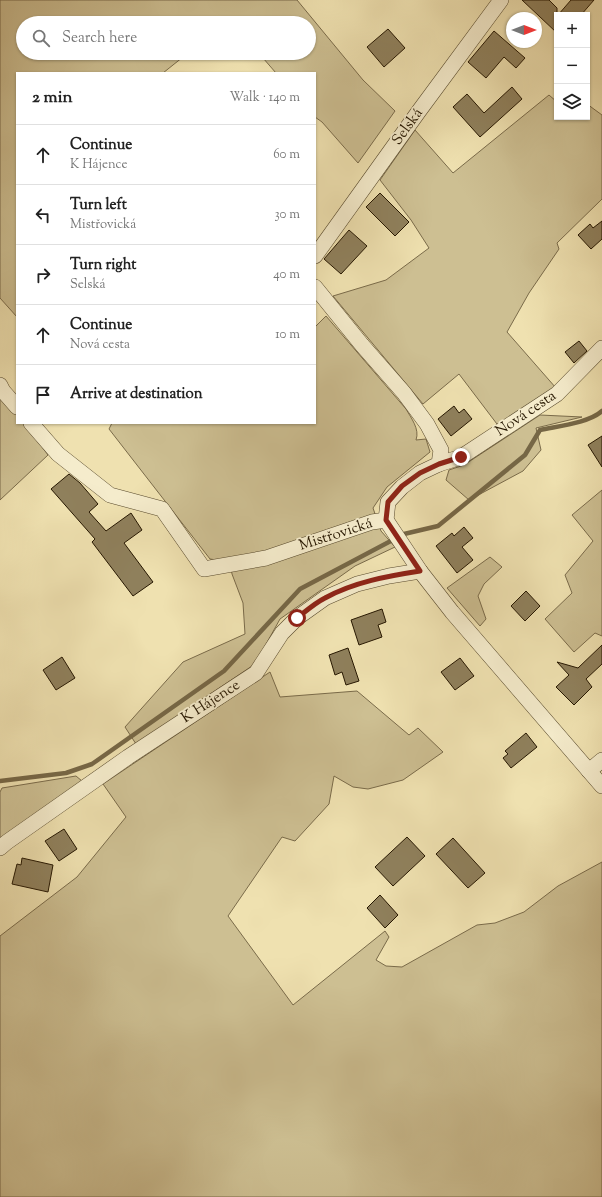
<!DOCTYPE html>
<html lang="en">
<head>
<meta charset="utf-8">
<style>
  :root { --surface:#fff; --page:#f2f2f2; --text:#222; --muted:#767676; --line:#e0e0e0 }
  body { margin:0; font-family:"Sorts Mill Goudy",serif; background:var(--page); color:var(--text) }
  .controls { position:absolute; right:12px; top:12px; display:grid; overflow:hidden; border-radius:0px; box-shadow:0 1px 3px #0004 }
  .controls button { width:36px; height:36px; display:grid; place-items:center; padding:0; border:0; border-bottom:1px solid var(--line); background:var(--surface); color:var(--text); font:20px sans-serif }
  .compass { position:absolute; left:506px; top:12px; width:36px; height:36px; border-radius:50%; background:var(--surface); box-shadow:0 1px 3px #0004; rotate:90deg }
  .stop { position:absolute; width:12px; height:12px; margin:-9px; border:3px solid #8f2418; border-radius:50%; background:#fff }
  .stop.end { background:#8f2418; border-color:#fff; box-shadow:0 1px 4px #0008 }
  .list { margin:0; padding:0; list-style:none }
  h2 { display:flex; justify-content:space-between; align-items:center; height:52px; margin:0; padding:0 16px; font-size:17px }
  h2 small { font-size:13px; font-weight:400; color:var(--muted) }
  .list li { display:grid; grid-template-columns:26px 1fr auto; gap:12px; align-items:center; box-sizing:border-box; height:60px; padding:0 16px; border-top:1px solid var(--line) }
  .list b { display:block; font-size:15px; white-space:nowrap }
  .list p { margin:0; font-size:13px; white-space:nowrap; color:var(--muted) }
  .list em { font-size:13px; font-style:normal; color:var(--muted) }
  .icon { flex:none; width:22px; height:22px; fill:none; stroke:currentColor; stroke-width:2; stroke-linecap:round; stroke-linejoin:round }
  .map { position:relative; flex:none; width:602px; height:1197px; overflow:hidden }
  .search { position:absolute; background:var(--surface); box-shadow:0 1px 3px #0004; left:16px; top:16px; width:300px; height:44px; display:flex; align-items:center; gap:10px; box-sizing:border-box; padding:0 14px; border-radius:22px; color:var(--muted); font-size:15px }
  .panel { position:absolute; background:var(--surface); box-shadow:0 1px 3px #0004; left:16px; top:72px; width:300px; height:352px; border-radius:0px }
  .map>svg:first-child { display:block }
</style>
</head>
<body>
<div class="map">
<svg width="602" height="1197" viewBox="0 0 602 1197">
  <rect width="100%" height="100%" fill="#efe1b0"/>
  <filter id="stains"><feTurbulence type="fractalNoise" baseFrequency=".005" numOctaves="4"/><feColorMatrix values="0 0 0 0 .2 0 0 0 0 .09 0 0 0 0 .02 0 0 0 .5 -.17"/></filter>
  <radialGradient id="worn" r=".72"><stop offset=".6" stop-color="#630" stop-opacity="0"/><stop offset="1" stop-color="#630" stop-opacity=".3"/></radialGradient>
  <!-- green -->
  <g fill="#cdbf92" stroke="#7a6b4a">
    <path d="M0 0H297L363 80 395 111 358 163 322 122 315 117V73H276L263 58 255 59 249 55 239 57 236 53H309V23H23V53H188L163 73H17V317L0 298Z"/>
    <path d="M549 95 557 102V117H587V104L602 115V199L557 243 559 249 529 293 507 332 556 388 500 428 459 374 423 404 333 296 386 280 429 248 411 220 380 180 415 130 453 173Z"/>
    <path d="M326 316 406 409C411 418 420 429 416 440L426 439 430 452 387 487 373 508 381 531 395 547 355 566 280 619 255 664 136 744 125 727 183 662 245 634 243 603 232 574 230 562 210 559 109 429 112 423H315V327Z"/>
    <path d="M0 392 17 414V423H24L48 455 0 500Z"/>
    <path d="M540 415 582 417 536 428 541 450 523 471 469 500 446 480 449 470 464 465Z"/>
    <path d="M602 490V636L595 633 574 652 545 619 572 593 565 575 593 541 572 515Z"/>
    <path d="M490 557 502 567 484 584 478 596 486 619 480 626 447 588Z"/>
    <path d="M270 672 280 697 357 691 409 735 418 728 443 752 403 780 368 789 353 787 334 776 329 804 295 841 282 837 228 916 293 1005 385 931 389 937 376 960 386 966 402 967 477 925 495 923 524 912 558 886 602 862V1197H0V936L77 877 126 817 103 784Z"/>
    <path d="M76 776 82 781 0 839V792L2 788Z"/>
  </g>
  <g fill="none" stroke-linecap="round" stroke-linejoin="round">
    <!-- stream -->
    <path stroke="#766746" stroke-width="4.5" d="M0 781 66 773 92 764 224 671 300 589 404 534 438 526 525 455 540 430C558 426 589 423 602 411"/>
  </g>
  <!-- building -->
  <g fill="#8f805c" stroke="#261701">
    <path d="M522 0H549L557 8V33Z"/>
    <path d="M571 0H594L581 15H558Z"/>
    <path d="M388 29 405 48 384 67 367 47Z"/>
    <path d="M494 31 525 58 516 68 504 57 486 78 468 62Z"/>
    <path d="M512 87 522 99 480 137 453 107 467 94 484 113Z"/>
    <path d="M380 193 409 222 395 236 366 207Z"/>
    <path d="M602 221V239L591 249 578 235 590 224 593 228Z"/>
    <path d="M349 230 367 246 341 274 324 259Z"/>
    <path d="M579 341 587 351 574 363 565 352Z"/>
    <path d="M454 406 459 413 464 409 472 419 451 436 438 419Z"/>
    <path d="M602 436V467L588 445Z"/>
    <path d="M69 474 80 483 98 504 89 512 106 531 131 513 142 530 124 543 153 582 133 596 92 542 95 539 51 489Z"/>
    <path d="M464 527 473 538 462 547 473 560 457 573 436 546 452 533 454 536Z"/>
    <path d="M526 591 540 606 525 621 511 606Z"/>
    <path d="M382 609 386 622 378 625 382 637 359 645 351 620Z"/>
    <path d="M602 645V664L586 679 592 687 574 705 556 687 569 675 557 662 578 668Z"/>
    <path d="M348 648 359 681 346 685 342 672 335 675 329 655Z"/>
    <path d="M62 657 75 678 56 690 43 670Z"/>
    <path d="M460 658 474 676 455 690 441 672Z"/>
    <path d="M526 733 537 747 511 768 503 758 508 754 505 751Z"/>
    <path d="M64 829 77 849 59 861 45 841Z"/>
    <path d="M407 837 425 856 393 886 375 867Z"/>
    <path d="M453 838 485 873 468 888 436 854Z"/>
    <path d="M22 858 53 865 48 892 12 884 17 864 21 865Z"/>
    <path d="M380 895 398 915 385 928 367 908Z"/>
  </g>
  <g fill="none" stroke-linecap="round" stroke-linejoin="round">
    <!-- minor casing -->
    <g stroke="#584a2d" stroke-width="16">
      <g id="minor">
        <path d="M315 256 419 111 501 0"/>
        <path d="M315 287 362 345 404 393 427 424 441 450 439 464 420 473 402 487 388 502 386 520"/>
        <path d="M0 385 3 391 17 407"/>
        <path d="M31 423 58 454 110 495 162 509 204 569 266 558 372 522 386 520"/>
        <path d="M439 464 461 457 557 394 602 348"/>
        <path d="M386 520 420 571 452 612 602 786"/>
        <path d="M589 771 602 760"/>
        <path d="M0 848 7 842 128 757 256 673 282 633 297 618 325 598 357 584 389 576 420 571"/>
      </g>
    </g>
    <!-- minor -->
    <use href="#minor" stroke="#f5eccc" stroke-width="15"/>
  </g>
  <g fill="none" stroke-linecap="round" stroke-linejoin="round">
    <!-- route -->
    <path stroke="#8f2418" stroke-width="5" d="M297 618C306 611 315 603 325 598 354 582 388 576 420 571L386 520 388 502 402 486 420 473 439 464 461 457"/>
  </g>
  <g text-anchor="middle" dominant-baseline="central" stroke-width="3.5" stroke-linejoin="round" paint-order="stroke">
    <!-- street labels -->
    <g font-size="15" fill="#261701" stroke="#f5eccc">
      <text transform="translate(408 127) rotate(-54)">Selská</text>
      <text transform="translate(526 414) rotate(-34)">Nová cesta</text>
      <text transform="translate(336 535) rotate(-18)">Mistřovická</text>
      <text transform="translate(211 702) rotate(-33)">K Hájence</text>
    </g>
  </g>
  <rect width="100%" height="100%" filter="url(#stains)"/>
  <rect width="100%" height="100%" fill="url(#worn)"/>
</svg>
<div class="controls">
<button>+</button>
<button>−</button>
<button><svg class="icon" aria-label="layers" viewBox="0 0 24 24"><path d="M12 4l9 5-9 5-9-5zM3 14l9 5 9-5"/></svg></button>
</div>
<svg class="compass" viewBox="-18 -18 36 36"><path d="M0-13l5 13h-10z" fill="#e53935"/><path d="M0 13l5-13h-10z" fill="#767676"/></svg>
<div class="stop" style="left:297px;top:618px"></div>
<div class="stop end" style="left:461px;top:457px"></div>
<div class="search"><svg class="icon" aria-label="search" viewBox="0 0 24 24"><circle cx="10" cy="10" r="6"/><path d="M15 15l6 6"/></svg>Search here</div>
<section class="panel">
<h2>2 min<small>Walk · 140 m</small></h2>
<ul class="list">
<li><svg class="icon" aria-label="ahead" viewBox="0 0 24 24"><path d="M12 20V5M6 11l6-6 6 6"/></svg><div><b>Continue</b><p>K Hájence</p></div><em>60 m</em></li>
<li><svg class="icon" aria-label="left" viewBox="0 0 24 24"><path d="M17 20v-9H6M10 6l-5 5 5 5"/></svg><div><b>Turn left</b><p>Mistřovická</p></div><em>30 m</em></li>
<li><svg class="icon" aria-label="right" viewBox="0 0 24 24"><path d="M7 20v-9h11M14 6l5 5-5 5"/></svg><div><b>Turn right</b><p>Selská</p></div><em>40 m</em></li>
<li><svg class="icon" aria-label="ahead" viewBox="0 0 24 24"><path d="M12 20V5M6 11l6-6 6 6"/></svg><div><b>Continue</b><p>Nová cesta</p></div><em>10 m</em></li>
<li><svg class="icon" aria-label="arrive" viewBox="0 0 24 24"><path d="M6 21V4h12l-3 4 3 4H6"/></svg><div><b>Arrive at destination</b></div></li>
</ul>
</section>
</div>
</body>
</html>
